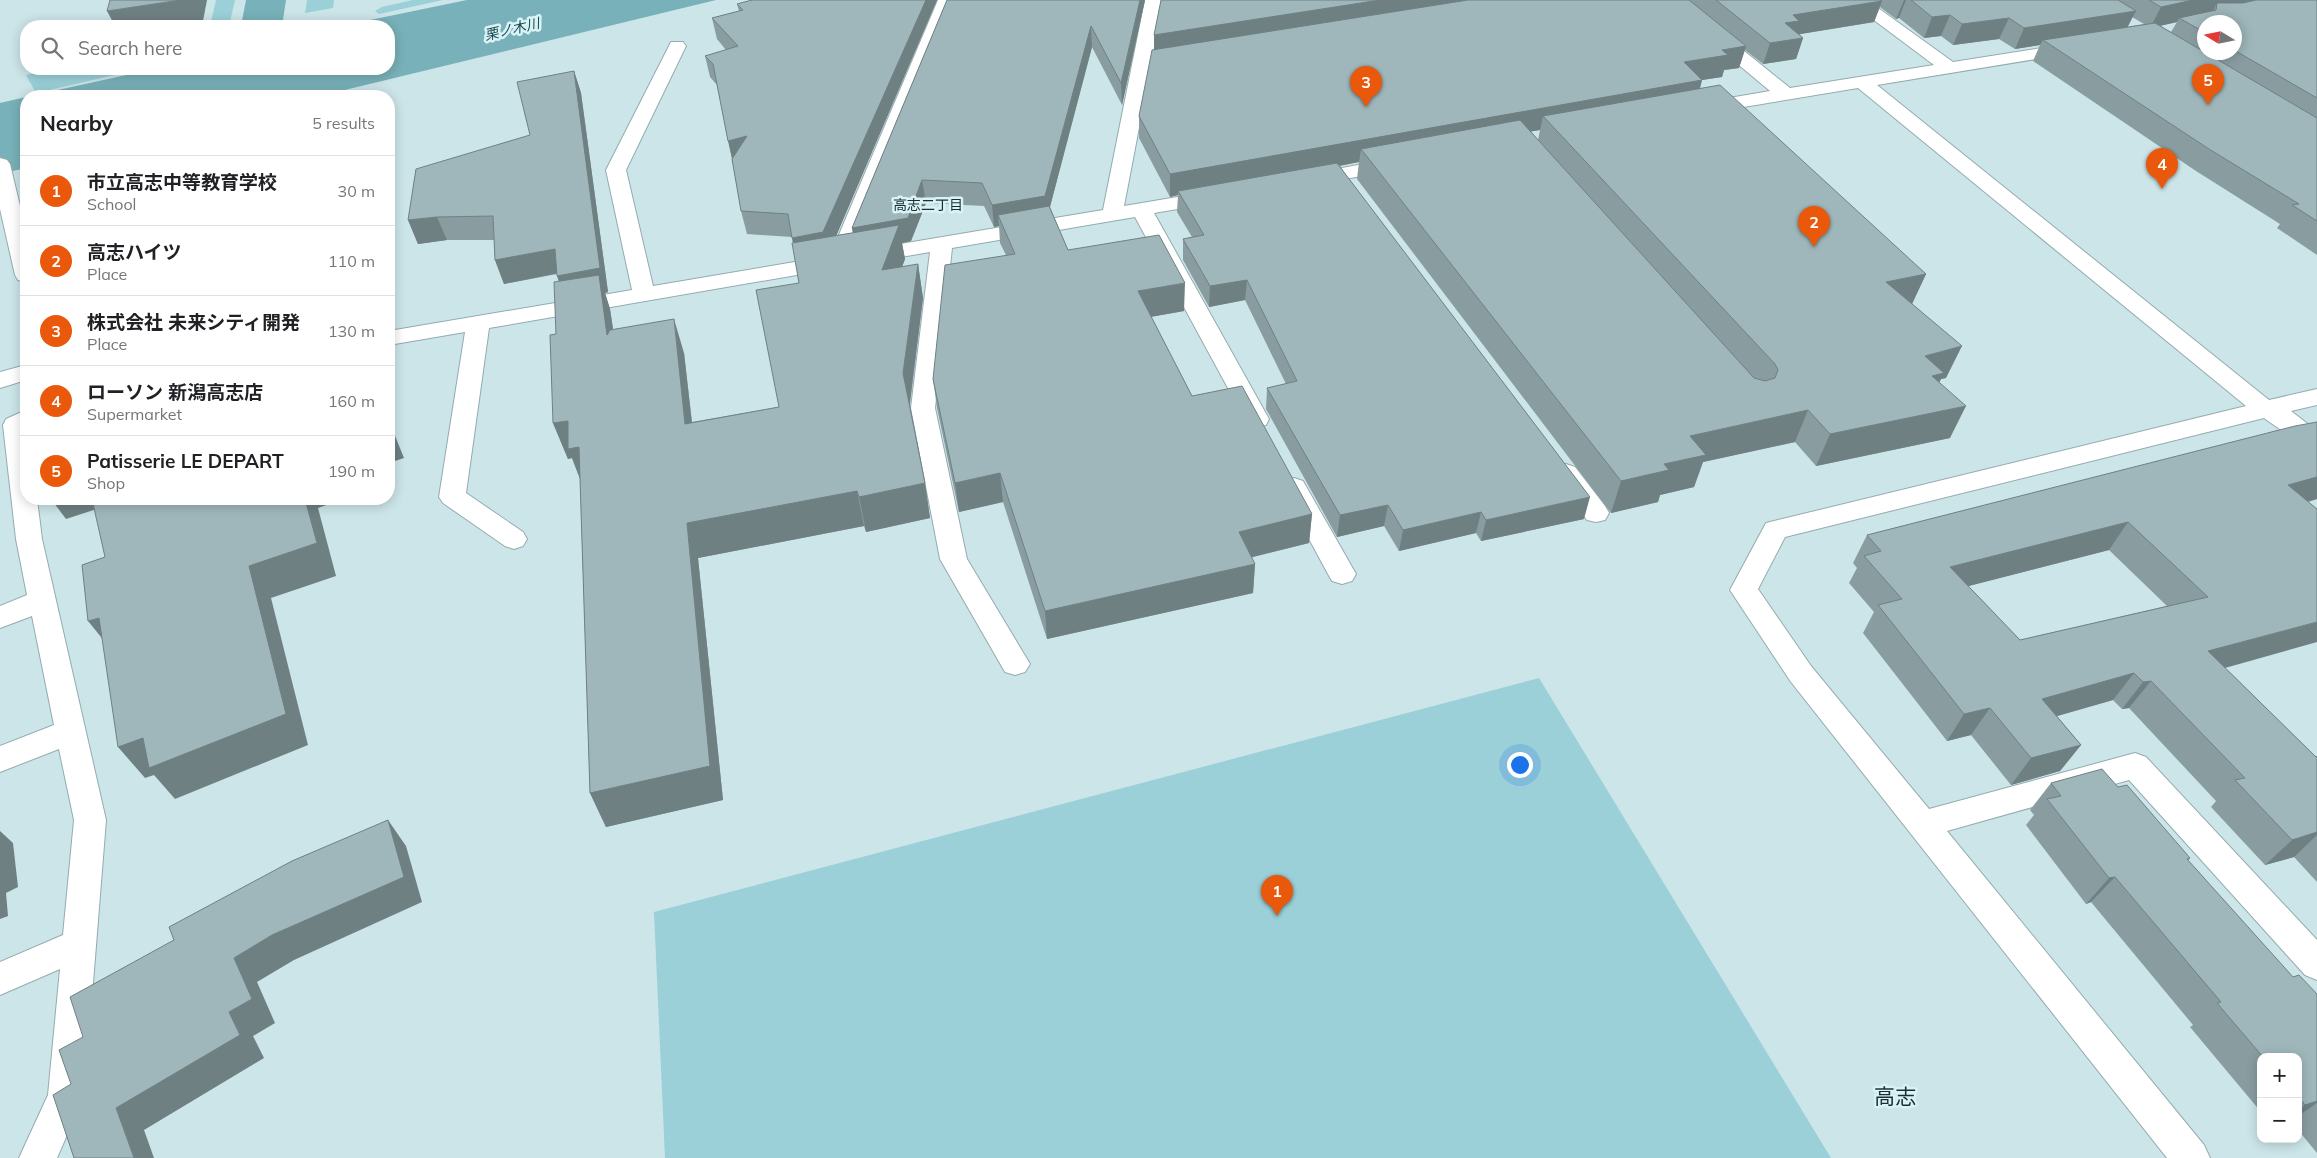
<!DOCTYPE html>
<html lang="en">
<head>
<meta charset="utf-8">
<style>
  :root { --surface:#fff; --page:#f2f2f2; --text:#202124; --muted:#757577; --line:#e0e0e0; --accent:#ea580c }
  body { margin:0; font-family:Mulish,"Noto Sans JP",sans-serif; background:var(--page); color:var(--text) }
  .controls { position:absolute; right:15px; bottom:15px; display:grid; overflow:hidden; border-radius:10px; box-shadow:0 2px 12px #0003 }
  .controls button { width:45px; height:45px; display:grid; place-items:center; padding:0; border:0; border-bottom:1px solid var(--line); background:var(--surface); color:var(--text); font:25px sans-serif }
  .compass { position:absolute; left:2197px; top:15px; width:45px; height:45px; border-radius:50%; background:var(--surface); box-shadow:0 2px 12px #0003; rotate:280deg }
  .you { position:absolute; left:1519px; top:764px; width:18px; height:18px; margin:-12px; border:4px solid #fff; border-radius:50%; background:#1a73e8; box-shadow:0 0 0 8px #1a73e833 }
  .badge { display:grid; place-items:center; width:32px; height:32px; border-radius:50%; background:var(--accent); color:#fff; font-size:16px; font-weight:700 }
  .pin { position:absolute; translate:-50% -41px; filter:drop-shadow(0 1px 2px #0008) }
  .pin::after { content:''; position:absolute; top:26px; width:18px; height:15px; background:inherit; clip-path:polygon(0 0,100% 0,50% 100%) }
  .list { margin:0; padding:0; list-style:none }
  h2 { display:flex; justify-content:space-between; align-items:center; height:65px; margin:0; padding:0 20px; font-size:21px }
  h2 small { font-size:16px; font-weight:400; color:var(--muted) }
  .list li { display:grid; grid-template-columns:32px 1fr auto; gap:15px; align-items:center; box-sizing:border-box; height:70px; padding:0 20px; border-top:1px solid var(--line) }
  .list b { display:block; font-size:19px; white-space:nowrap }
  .list p { margin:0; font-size:16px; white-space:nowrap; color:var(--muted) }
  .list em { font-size:16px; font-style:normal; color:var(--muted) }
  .icon { flex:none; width:28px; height:28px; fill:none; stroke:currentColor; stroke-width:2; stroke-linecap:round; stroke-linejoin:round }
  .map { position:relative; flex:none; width:2317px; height:1158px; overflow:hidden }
  .search { position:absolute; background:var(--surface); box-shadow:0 2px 12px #0003; left:20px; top:20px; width:375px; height:55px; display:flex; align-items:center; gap:12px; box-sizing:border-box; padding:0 18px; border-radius:20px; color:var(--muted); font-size:19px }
  .panel { position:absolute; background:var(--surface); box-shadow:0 2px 12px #0003; left:20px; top:90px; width:375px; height:415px; border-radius:20px }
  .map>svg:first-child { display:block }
</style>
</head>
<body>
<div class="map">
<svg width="2317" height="1158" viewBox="0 0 2317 1158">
  <rect width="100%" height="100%" fill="#cce5e9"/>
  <!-- green -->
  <g fill="#9bd0d8">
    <path d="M216 0H235L229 26H210Z"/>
    <path d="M307 0H334L333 8 305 13Z"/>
    <path d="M413 0H443L379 14 375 11 382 7Z"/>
    <path d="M55 69H141L36 93 26 75Z"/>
    <path d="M1539 678 1831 1158H665L654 912Z"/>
  </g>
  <!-- water -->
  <g fill="#78b1b9">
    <path d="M246 0H286L282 26H241Z"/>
    <path d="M467 0H716L320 96H30L154 69H389V26H341Z"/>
    <path d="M26 97V168L0 174V103Z"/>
  </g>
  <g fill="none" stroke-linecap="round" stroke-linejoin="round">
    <!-- minor casing -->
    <g stroke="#94abaf" stroke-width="2">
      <g id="minor">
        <path d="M938 0H956L853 252 1103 210 1145 0H1163L1152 59 1186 54 1192 55 1195 59 1192 63 1150 70 1124 206 1213 191 1220 193 1223 197 1220 201 1213 203 1154 213 1269 419 1266 425 1257 427 1248 425 1135 217 952 248 935 408 967 559 1030 664 1025 672 1015 675 1005 672 940 559 911 408 930 252 489 328 466 493 523 532 527 539 523 546 514 549 505 546 443 503 439 497 465 332 389 345V331L632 290 606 170 671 42H683L686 46 626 170 653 286 830 256Z"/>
        <path d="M1661 0H1681L1790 88 1934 65 1847 0H1867L1953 62 2073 43 2079 44 2082 48 2079 52 2073 53 1877 85 2269 400 2317 389V405L2291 411 2317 431V451L2308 449 2264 418 1785 537 1758 589 1811 666 1929 809 2135 753 2146 757 2317 940V980L2305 975 2129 780 1947 831 2204 1145 2210 1158H2167L1791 682 1730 590 1766 523 2246 406 1858 88 1701 114 1694 112 1691 108 1694 104 1770 91Z"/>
        <path d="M0 158 7 160 10 164 26 231V282L18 280 15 275 0 209Z"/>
        <path d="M1395 158 1402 160 1405 164 1402 168 1310 186 1303 184 1300 180 1303 176 1310 174Z"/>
        <path d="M26 365V380L0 388V372Z"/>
        <path d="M26 410V499H37L42 539 106 820 84 1096 57 1158H19L48 1095 60 969 0 995V962L63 935 74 820 59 749 0 772V746L54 725 32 616 0 628V606L27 595 16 539 3 425 6 419Z"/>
        <path d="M1566 464 1575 467 1605 506 1609 513 1605 520 1596 522 1587 520 1557 479 1553 473 1557 467Z"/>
        <path d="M1294 478 1303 481 1356 574 1352 581 1342 584 1332 581 1328 574 1281 487 1285 481Z"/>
      </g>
    </g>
    <!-- minor -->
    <use href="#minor" fill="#fff" fill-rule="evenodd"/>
  </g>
  <!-- wall -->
  <g fill="#899da1" fill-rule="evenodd">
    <path d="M752 0H937L836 236 853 233 852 228 947 0H1145L1122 105 1092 47 1050 207 1068 250 1184 311 1151 317 1192 396 1312 514 1309 543 1251 557 1255 564 1253 593 1047 639 1003 502 959 512 937 408 933 379 1006 255 1000 243 999 226 994 227 984 206 926 203 911 241 902 243 905 259 902 267 918 264 923 298 910 405 925 483 930 518 866 532 864 526 698 558 723 800 606 827 590 793 580 479 572 458 568 459 553 423 559 281 557 274 504 284 495 260 494 240H447L418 244 408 220 530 135 574 71 581 93 608 292 605 293 610 309 613 329 684 353 692 422 779 407 799 283 793 243 792 237 747 234 741 211 732 158 717 85 710 77 705 56 726 50 717 39 712 18 739 11 737 4Z"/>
    <path d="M1161 0H2317V255L2277 228 2280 224 2196 171 2033 61 2040 45 2015 49 1999 39 1953 45 1941 36 1924 38 1899 18 1896 19 1880 7 1874 22 1799 34 1803 38 1796 59 1763 64 1745 50 1739 68 1724 70 1722 77 1702 80 1700 89 1926 274 1912 304 1946 378 1941 379 1939 382 1950 438 1816 466 1795 442 1703 462 1694 487 1660 495 1658 502 1611 513 1357 179 1359 162 1340 166 1584 519 1481 541 1476 533 1399 551 1384 526 1337 537 1266 409 1267 388 1286 384 1245 300 1209 307 1183 260V239L1192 237 1177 212 1178 195 1170 197 1139 138V116L1154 50ZM2132 17 2144 24 2127 27ZM2177 22 2171 32 2160 26ZM2204 22H2234V52H2204ZM1540 130 1538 140 1531 131Z"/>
    <path d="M2317 422V499L2308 502 2225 668 2316 757 2317 756V882L2294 857 2265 865 2211 807 2216 801 2129 708 2122 709 2113 700 2057 716 2081 745 2060 771 2011 785 1971 735 1947 741 1863 633 1874 612 1849 583 1857 568 1853 563 1867 535ZM2109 550 2167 606 2020 640 1968 586Z"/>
    <path d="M2051 783 2118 787 2190 858 2188 861 2293 977 2317 994V1153L2298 1130V1057H2261V1112L2190 1027 2193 1025 2091 902 2086 904 2026 825 2034 815 2030 810Z"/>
  </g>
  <!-- shaded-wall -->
  <g fill="#6f8083">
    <path d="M181 0H207L202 26H115L107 11Z"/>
    <path d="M926 0H937L828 255 797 261 792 238Z"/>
    <path d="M1140 0H1145L1122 105 1121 83Z"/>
    <path d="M1380 0H1509L1154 57V35Z"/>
    <path d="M1904 0H1906L1899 18 1896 19Z"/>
    <path d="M2193 0H2277L2216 10 2217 3 2211 15 2179 18 2177 22 2150 28 2161 7Z"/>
    <path d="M1882 1 1874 22 1795 35 1803 38 1796 59 1763 64 1770 43 1785 23 1793 15Z"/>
    <path d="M2136 11 2125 32 2043 40 2040 45 2015 49 2024 28Z"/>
    <path d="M1950 15 1941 36 1924 38 1932 17Z"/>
    <path d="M2009 18 1999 39 1953 45 1962 24Z"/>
    <path d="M1091 26 1092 47 1047 218 998 215 999 226 994 227 992 205Z"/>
    <path d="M1746 46 1739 68 1724 70 1722 77 1702 80 1696 101 1543 116 1540 130 1370 160 1361 149 1359 162 1180 195 1178 191V195L1170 197V174L1684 62 1722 50Z"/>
    <path d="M574 71 581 93 608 292 605 293 610 309 619 369 565 299 557 276Z"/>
    <path d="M747 136 733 163 728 141Z"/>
    <path d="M922 180 926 203 911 241 902 243 905 259 888 304 882 270 856 251 852 228Z"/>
    <path d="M437 217 447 240 418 244 408 220Z"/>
    <path d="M555 249 564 272 504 284 495 260Z"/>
    <path d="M918 264 923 298 909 408 903 373Z"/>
    <path d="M1926 274 1911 306 1886 282Z"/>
    <path d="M1247 280 1245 300 1209 307 1210 286Z"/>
    <path d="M1185 283 1184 311 1138 319V291Z"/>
    <path d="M674 319 684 353 696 459 685 424Z"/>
    <path d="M1962 346 1946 378 1941 379 1928 405 1925 356Z"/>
    <path d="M1966 406 1950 438 1816 466 1830 434Z"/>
    <path d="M1808 410 1795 442 1703 462 1694 487 1660 495 1658 502 1611 513 1621 481 1664 464 1690 436Z"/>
    <path d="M389 421 404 458 389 463Z"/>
    <path d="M568 421 579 447 582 484 572 458 568 459 553 423Z"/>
    <path d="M1000 473 1003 502 959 512 955 483Z"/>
    <path d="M2317 477V499L2267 513 2288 485Z"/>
    <path d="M925 483 930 518 866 532 859 497Z"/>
    <path d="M857 491 864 526 698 558 723 800 606 827 590 793 687 523Z"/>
    <path d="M1590 497 1584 519 1481 541 1486 520Z"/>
    <path d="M51 499H105L109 505 66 519Z"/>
    <path d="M305 499H343L318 508 336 576 271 598 308 745 175 799 154 775 145 778 118 747 249 566Z"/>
    <path d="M1388 505 1384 526 1337 537 1340 515Z"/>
    <path d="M1481 512 1476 533 1399 551 1403 530Z"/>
    <path d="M1312 514 1309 543 1237 561 1239 532Z"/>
    <path d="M2128 522 2109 550 1934 595 1950 567Z"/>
    <path d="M1255 564 1253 593 1047 639 1045 611Z"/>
    <path d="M99 618 114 653 88 621Z"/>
    <path d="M2317 622V642L2186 679 2208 651Z"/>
    <path d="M2134 673 2113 700 2022 726 2042 699Z"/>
    <path d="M2151 681 2129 708 2122 709 2143 682Z"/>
    <path d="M1990 708 1971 735 1947 741 1964 714Z"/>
    <path d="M2081 745 2060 771 2011 785 2031 758Z"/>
    <path d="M388 820 406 846 422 902 294 960 257 982 275 1023 253 1036 264 1058 144 1130 154 1158H134L116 1108 229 1012 234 958Z"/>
    <path d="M0 831 13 843 18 887 6 893 8 916 0 919Z"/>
    <path d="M2317 832V835L2294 857 2265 865 2292 840Z"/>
    <path d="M2115 877 2091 902 2086 904 2109 878Z"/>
    <path d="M2317 1101V1103L2298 1116V1110L2305 1105Z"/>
  </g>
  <!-- building -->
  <g fill="#9fb7bb" stroke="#6f8083" fill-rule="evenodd">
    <path d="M110 0H181L107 11Z"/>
    <path d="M752 0H926L823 232 792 238 788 214 741 211 732 159 747 136 728 141 713 64 705 56 738 46 712 18 743 10 737 4Z"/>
    <path d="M947 0H1140L1121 83 1091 26 1045 196 992 205 982 183 922 180 908 218 852 228Z"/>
    <path d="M1161 0H1380L1154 35Z"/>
    <path d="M1468 0H1689L1746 46 1722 50 1728 55 1684 62 1702 80 1170 174 1139 116 1152 50Z"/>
    <path d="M1716 0H1880L1882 1 1793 15 1799 21 1785 23 1803 38 1770 43Z"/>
    <path d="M1911 0H2118L2136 11 2024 28 2009 18 1962 24 1950 15 1932 17Z"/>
    <path d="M2149 0H2193L2161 7Z"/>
    <path d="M2256 0H2317V98L2234 50V22H2204V32L2179 18 2216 10 2217 3H2243Z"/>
    <path d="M2155 23 2317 118V221L2292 205 2299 204 2209 149 2043 40Z"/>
    <path d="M574 71 600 268 557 276 555 249 495 260 493 216 437 217 408 220 416 169 530 135 517 82Z"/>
    <path d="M1720 85 1926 274 1886 282 1962 346 1925 356 1944 373 1932 376 1966 406 1830 434 1808 410 1690 436 1706 455 1664 464 1669 470 1621 481 1361 149 1520 120 1754 378 1765 381 1775 378 1778 370 1775 364 1543 116Z"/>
    <path d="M1337 163 1590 497 1486 520 1481 512 1403 530 1388 505 1340 515 1267 388 1297 381 1247 280 1210 286 1183 239 1204 235 1178 191Z"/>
    <path d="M1049 206 1068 250 1159 235 1185 283 1138 291 1192 396 1242 386 1312 514 1239 532 1255 564 1045 611 1000 473 955 483 933 379 945 265 1015 254 998 215Z"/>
    <path d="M899 225 882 270 918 264 903 373 925 483 859 497 857 491 687 523 710 766 590 793 579 447 568 449V421L553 423 550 335 556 334 554 282 599 275 607 335 610 330 674 319 685 424 779 407 756 290 799 283 792 243Z"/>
    <path d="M2317 422V477L2288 485 2317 509V622L2208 651 2316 757 2317 756V832L2292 840 2235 780 2245 778 2151 681 2143 682 2134 673 2042 699 2081 745 2031 758 1990 708 1964 714 1878 605 1902 599 1864 556 1881 551 1867 535 2295 426ZM2128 522 2208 597 2020 640 1950 567Z"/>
    <path d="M92 499H305L317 543 249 566 286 714 149 768 143 738 118 747 99 618 88 621 82 565 105 557Z"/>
    <path d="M2102 769 2118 787 2127 785 2190 858 2187 859 2293 977 2299 975 2317 994V1101L2305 1105 2298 1097V1057H2263L2217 1003 2221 1002 2115 877 2109 878 2047 799 2061 796 2051 783Z"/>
    <path d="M388 820 404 877 272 935 234 958 252 999 229 1012 240 1035 116 1108 134 1158H74L53 1095 71 1084 59 1050 83 1037 70 997 174 940 169 927 292 861Z"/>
  </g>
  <g text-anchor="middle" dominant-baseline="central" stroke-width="5" stroke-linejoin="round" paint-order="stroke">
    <!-- far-water labels -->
    <g font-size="14" font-style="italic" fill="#184b52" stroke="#d9f2f6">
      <text transform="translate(512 29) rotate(-13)">栗ノ木川</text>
    </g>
    <!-- far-neighbourhood labels -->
    <g font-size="14" fill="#1a2e31" stroke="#d9f2f6">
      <text x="928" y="205">高志二丁目</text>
    </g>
    <!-- near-quarter labels -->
    <g font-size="21" fill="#1a2e31" stroke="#d9f2f6">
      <text x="1895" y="1096">高志</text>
    </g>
  </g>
</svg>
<div class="controls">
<button>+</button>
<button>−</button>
</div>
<svg class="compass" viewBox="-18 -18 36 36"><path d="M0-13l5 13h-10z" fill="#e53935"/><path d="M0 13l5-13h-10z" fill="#757577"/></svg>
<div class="you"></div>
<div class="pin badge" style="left:1277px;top:916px">1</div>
<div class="pin badge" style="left:1814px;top:247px">2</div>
<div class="pin badge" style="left:1366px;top:107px">3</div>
<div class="pin badge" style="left:2162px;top:189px">4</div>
<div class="pin badge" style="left:2208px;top:105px">5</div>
<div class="search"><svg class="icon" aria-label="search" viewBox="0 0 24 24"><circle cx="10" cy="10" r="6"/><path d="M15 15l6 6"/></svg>Search here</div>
<section class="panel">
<h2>Nearby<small>5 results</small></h2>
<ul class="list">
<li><span class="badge">1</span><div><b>市立高志中等教育学校</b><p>School</p></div><em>30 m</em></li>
<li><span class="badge">2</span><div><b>高志ハイツ</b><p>Place</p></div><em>110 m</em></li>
<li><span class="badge">3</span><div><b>株式会社 未来シティ開発</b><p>Place</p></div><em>130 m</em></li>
<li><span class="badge">4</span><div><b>ローソン 新潟高志店</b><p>Supermarket</p></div><em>160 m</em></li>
<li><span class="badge">5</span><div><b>Patisserie LE DEPART</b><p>Shop</p></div><em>190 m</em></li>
</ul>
</section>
</div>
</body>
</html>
